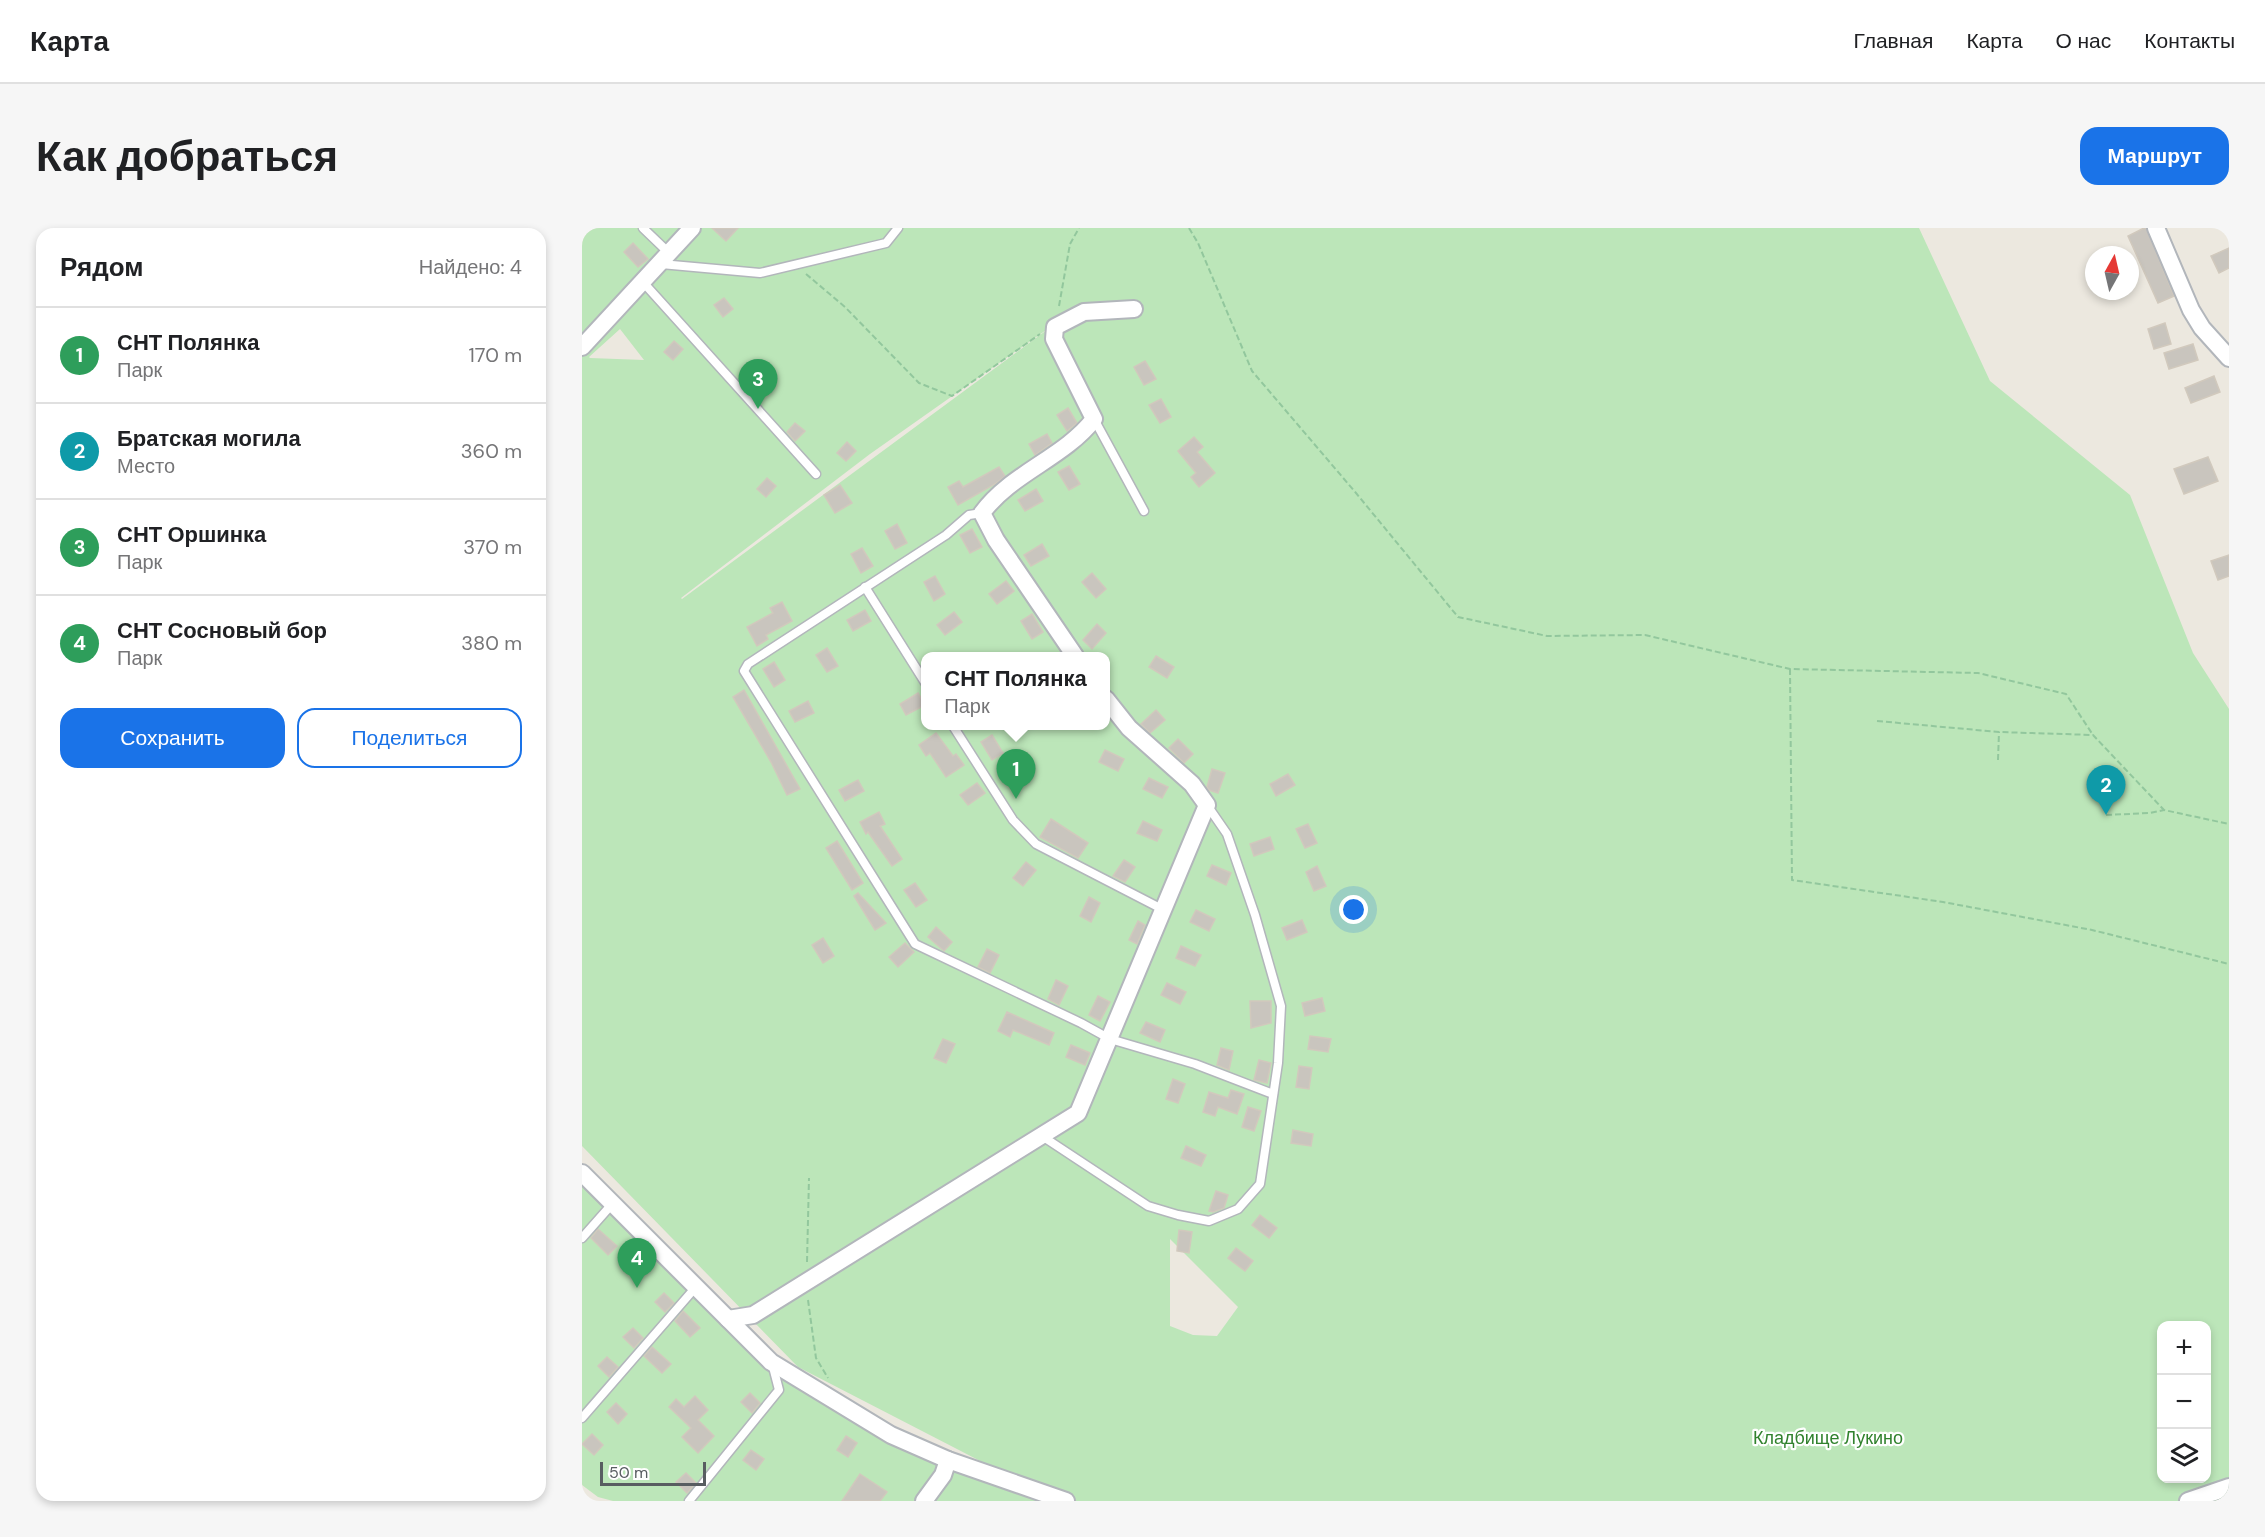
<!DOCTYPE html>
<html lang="ru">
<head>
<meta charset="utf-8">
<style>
  :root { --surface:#fff; --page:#f6f6f6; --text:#202124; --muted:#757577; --line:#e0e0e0; --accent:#1a73e8 }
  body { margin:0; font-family:"DM Sans",sans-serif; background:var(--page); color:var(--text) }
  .controls { position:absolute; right:18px; bottom:18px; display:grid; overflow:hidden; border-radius:12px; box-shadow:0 3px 9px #0003 }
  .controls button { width:54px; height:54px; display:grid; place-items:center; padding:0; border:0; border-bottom:2px solid var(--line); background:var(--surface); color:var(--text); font:30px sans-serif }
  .compass { position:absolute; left:1503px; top:18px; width:54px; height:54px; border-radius:50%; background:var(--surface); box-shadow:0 3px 9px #0003; rotate:8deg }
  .scale { position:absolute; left:18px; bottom:15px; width:106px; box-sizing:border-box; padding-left:6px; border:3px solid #585d61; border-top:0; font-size:16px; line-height:21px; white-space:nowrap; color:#585d61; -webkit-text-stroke:4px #fff; paint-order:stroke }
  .you { position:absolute; left:772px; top:682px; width:21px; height:21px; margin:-15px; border:4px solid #fff; border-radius:50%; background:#1a73e8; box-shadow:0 0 0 9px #1a73e833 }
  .badge { display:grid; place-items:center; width:39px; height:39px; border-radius:50%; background:var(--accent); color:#fff; font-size:20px; font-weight:700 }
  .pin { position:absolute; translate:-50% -50px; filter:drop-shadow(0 2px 3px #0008) }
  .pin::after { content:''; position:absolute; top:32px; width:21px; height:18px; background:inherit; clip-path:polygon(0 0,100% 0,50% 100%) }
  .popup { position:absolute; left:339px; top:424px; width:189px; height:78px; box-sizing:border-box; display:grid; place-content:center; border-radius:12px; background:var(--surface); filter:drop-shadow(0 2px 4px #0005); font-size:20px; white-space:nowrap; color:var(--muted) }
  .popup b { font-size:22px; color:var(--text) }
  .popup::after { content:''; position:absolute; left:50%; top:100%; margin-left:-12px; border:12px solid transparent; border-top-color:var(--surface) }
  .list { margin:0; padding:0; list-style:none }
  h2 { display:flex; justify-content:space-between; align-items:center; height:78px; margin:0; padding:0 24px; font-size:26px }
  h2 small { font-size:20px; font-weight:400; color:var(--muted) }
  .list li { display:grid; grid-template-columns:39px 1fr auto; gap:18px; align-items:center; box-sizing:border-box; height:96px; padding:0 24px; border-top:2px solid var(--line) }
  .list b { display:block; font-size:22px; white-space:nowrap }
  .list p { margin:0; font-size:20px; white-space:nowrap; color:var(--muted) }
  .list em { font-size:20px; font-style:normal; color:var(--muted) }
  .actions { display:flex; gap:12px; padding:18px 24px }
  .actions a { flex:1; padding:14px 0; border:2px solid var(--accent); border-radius:18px; text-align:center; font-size:21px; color:var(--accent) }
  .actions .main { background:var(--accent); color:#fff }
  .icon { flex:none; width:33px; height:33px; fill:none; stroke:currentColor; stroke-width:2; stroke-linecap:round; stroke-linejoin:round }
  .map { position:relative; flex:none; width:1647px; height:1273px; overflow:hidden; border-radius:18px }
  header { display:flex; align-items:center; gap:36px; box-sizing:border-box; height:84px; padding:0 30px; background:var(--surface); border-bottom:2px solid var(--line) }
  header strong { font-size:28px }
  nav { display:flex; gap:33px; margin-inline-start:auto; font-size:21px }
  .intro { display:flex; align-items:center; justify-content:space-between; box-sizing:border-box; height:144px; padding:0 36px }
  h1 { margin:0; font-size:42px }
  .button { padding:15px 27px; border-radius:18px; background:var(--accent); color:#fff; font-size:21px; font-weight:700 }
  main { display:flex; gap:36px; padding:0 36px }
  aside { flex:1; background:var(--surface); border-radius:18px; box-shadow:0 3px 9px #0003 }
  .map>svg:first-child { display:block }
</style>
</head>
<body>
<header>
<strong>Карта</strong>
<nav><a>Главная</a><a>Карта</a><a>О нас</a><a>Контакты</a></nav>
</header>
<div class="intro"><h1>Как добраться</h1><a class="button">Маршрут</a></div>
<main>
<aside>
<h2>Рядом<small>Найдено: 4</small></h2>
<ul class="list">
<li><span class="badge" style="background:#2e9e5b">1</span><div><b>СНТ Полянка</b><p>Парк</p></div><em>170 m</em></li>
<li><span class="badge" style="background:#0f9aa8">2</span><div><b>Братская могила</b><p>Место</p></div><em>360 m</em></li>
<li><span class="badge" style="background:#2e9e5b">3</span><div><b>СНТ Оршинка</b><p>Парк</p></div><em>370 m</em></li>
<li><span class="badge" style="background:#2e9e5b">4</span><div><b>СНТ Сосновый бор</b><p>Парк</p></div><em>380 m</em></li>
</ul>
<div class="actions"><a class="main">Сохранить</a><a>Поделиться</a></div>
</aside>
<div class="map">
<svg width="1647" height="1273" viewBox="0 0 1647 1273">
  <rect width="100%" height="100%" fill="#ece8df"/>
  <!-- green -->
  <path fill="#bce6b9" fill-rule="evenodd" d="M0 0H1337L1408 153 1548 267 1611 425 1647 481V1273H31L16 1269 0 1257V941L189 1145 333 1211 443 1256 216 1139 0 918ZM477 93 100 371 99 370 288 226ZM38 101 62 132 8 130 7 129ZM344 428H524V498H344ZM588 1011 656 1079 635 1108 611 1107 588 1098ZM1580 1098H1624V1250H1580Z"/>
  <!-- building -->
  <g fill="#c9c5be" stroke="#d1c9bd" stroke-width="1.5">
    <path d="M130 0H156L144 13Z"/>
    <path d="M1562 0H1564L1592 68 1576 75 1546 8Z"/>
    <path d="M51 15 66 31 56 39 42 24Z"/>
    <path d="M1647 20V40L1637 45 1629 28Z"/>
    <path d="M142 70 151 81 141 89 132 77Z"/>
    <path d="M1583 95 1589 116 1572 121 1566 101Z"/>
    <path d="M92 113 101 121 91 132 82 124Z"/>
    <path d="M1611 116 1616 132 1587 141 1582 125Z"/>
    <path d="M563 133 574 151 562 157 552 139Z"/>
    <path d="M177 147 186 155 176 166 167 158Z"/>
    <path d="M1632 148 1638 164 1609 175 1603 160Z"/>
    <path d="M579 171 589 189 578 195 567 177Z"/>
    <path d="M486 180 495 195 485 203 475 187Z"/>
    <path d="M213 195 223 203 213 213 205 204Z"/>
    <path d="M465 206 470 215 453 227 447 216Z"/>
    <path d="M612 209 621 219 615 224 633 245 617 259 609 249 614 245 596 223Z"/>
    <path d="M265 214 274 223 264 233 255 225Z"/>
    <path d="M1626 229 1636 253 1602 266 1592 241Z"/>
    <path d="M487 238 498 256 487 262 476 244Z"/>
    <path d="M417 239 423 248 413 256 376 277 366 259 377 253 381 259Z"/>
    <path d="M185 250 194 258 184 269 175 261Z"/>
    <path d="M258 257 270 275 253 285 242 267Z"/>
    <path d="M454 261 461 273 443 283 436 272Z"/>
    <path d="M315 296 325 315 313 321 303 303Z"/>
    <path d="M390 301 400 319 388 325 378 307Z"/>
    <path d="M460 316 467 328 449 338 442 327Z"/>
    <path d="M280 320 291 338 279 345 269 326Z"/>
    <path d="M1647 327V348L1636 352 1629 333Z"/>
    <path d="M510 345 524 361 514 370 500 354Z"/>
    <path d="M353 348 363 366 352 373 342 354Z"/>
    <path d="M424 353 432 363 415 376 407 366Z"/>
    <path d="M200 374 210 393 184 407 186 411 175 418 165 399 191 385 188 380Z"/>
    <path d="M283 382 289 393 271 403 265 392Z"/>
    <path d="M372 384 380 394 363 407 355 397Z"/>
    <path d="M450 386 461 404 450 411 439 393Z"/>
    <path d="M515 396 524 405 510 421 501 412Z"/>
    <path d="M245 420 256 438 245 444 234 427Z"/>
    <path d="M574 428 592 439 585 450 567 439Z"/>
    <path d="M192 434 203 452 192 459 181 441Z"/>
    <path d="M162 462 218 561 205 567 189 534 151 469Z"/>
    <path d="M336 465 343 477 324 487 318 476Z"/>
    <path d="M226 473 232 485 213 494 207 483Z"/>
    <path d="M574 482 583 492 568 505 559 496Z"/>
    <path d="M354 505 371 528 374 526 382 537 364 549 348 525 344 528 337 517Z"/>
    <path d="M410 507 421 525 410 532 399 514Z"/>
    <path d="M596 511 611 526 602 535 587 520Z"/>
    <path d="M523 522 542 531 536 543 517 534Z"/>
    <path d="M630 541 643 545 636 565 627 562 625 559Z"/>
    <path d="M706 546 713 557 694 568 688 556Z"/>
    <path d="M567 550 586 559 580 570 561 561Z"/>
    <path d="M276 552 282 563 263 573 257 562Z"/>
    <path d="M395 555 403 565 386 577 378 567Z"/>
    <path d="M297 584 303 596 298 598 320 631 310 638 286 604 284 606 278 594Z"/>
    <path d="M469 591 506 615 496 630 458 609Z"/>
    <path d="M561 593 580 602 575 613 555 605Z"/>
    <path d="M726 596 735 615 723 620 714 601Z"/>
    <path d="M688 609 692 621 672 628 668 616Z"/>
    <path d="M255 613 281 655 270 662 244 620Z"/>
    <path d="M542 632 553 639 543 654 531 648Z"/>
    <path d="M444 634 454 642 441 658 431 650Z"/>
    <path d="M630 637 649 645 644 657 625 648Z"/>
    <path d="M735 638 744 658 732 663 724 644Z"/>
    <path d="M333 655 345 672 334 679 322 662Z"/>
    <path d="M276 665 304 695 293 702 272 668Z"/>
    <path d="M507 669 518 675 509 694 498 688Z"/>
    <path d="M614 682 633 691 627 703 608 694Z"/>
    <path d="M720 692 725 704 705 712 700 700Z"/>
    <path d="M556 693 563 697 555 716 547 712Z"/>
    <path d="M354 699 370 714 362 723 346 709Z"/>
    <path d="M241 710 252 728 241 735 230 717Z"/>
    <path d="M323 715 332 724 316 739 307 729Z"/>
    <path d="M599 718 619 727 613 738 594 730Z"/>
    <path d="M405 721 417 727 408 745 396 739Z"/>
    <path d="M474 752 486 758 477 777 466 771Z"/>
    <path d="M585 755 604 764 598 776 579 767Z"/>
    <path d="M516 768 528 774 518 793 507 787Z"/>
    <path d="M740 770 743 783 723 788 720 775Z"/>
    <path d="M668 773H689V795L669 800Z"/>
    <path d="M425 784 472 805 467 817 431 802 428 809 416 803Z"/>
    <path d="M564 794 583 802 578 814 558 805Z"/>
    <path d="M728 808 749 811 746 824 726 821Z"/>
    <path d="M361 811 373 816 364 835 352 830Z"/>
    <path d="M489 817 508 825 503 837 484 829Z"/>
    <path d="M639 820 651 823 647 842 635 837Z"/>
    <path d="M677 832 689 835 685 855 672 852Z"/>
    <path d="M717 838 730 840 727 861 714 859Z"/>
    <path d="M591 851 603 856 596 875 584 871Z"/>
    <path d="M649 862 662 866 655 886 636 879 633 888 621 884 627 864 646 870Z"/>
    <path d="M666 879 679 883 672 903 660 899Z"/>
    <path d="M711 902 731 906 729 918 709 915Z"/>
    <path d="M604 918 624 927 619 938 599 930Z"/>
    <path d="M634 963 646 967 642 980 631 984 627 983Z"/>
    <path d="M678 987 695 1000 687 1010 670 997Z"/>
    <path d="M16 1001 35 1018 26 1027 9 1010Z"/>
    <path d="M597 1002 610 1004 607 1025 595 1023Z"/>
    <path d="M654 1020 671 1033 663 1043 646 1030Z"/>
    <path d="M82 1065 92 1075 83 1084 73 1074Z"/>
    <path d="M101 1083 118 1100 108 1109 93 1093Z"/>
    <path d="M51 1100 61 1110 52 1120 41 1109Z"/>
    <path d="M70 1119 89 1136 80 1145 62 1128Z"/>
    <path d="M25 1129 36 1139 27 1149 16 1138Z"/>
    <path d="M168 1165 178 1175 170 1185 159 1174Z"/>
    <path d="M113 1168 126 1182 116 1192 132 1208 116 1225 100 1209 109 1200 87 1179 94 1171 102 1179Z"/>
    <path d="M34 1175 45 1186 36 1196 25 1184Z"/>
    <path d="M10 1206 21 1217 12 1227 0 1216Z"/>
    <path d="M264 1208 275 1215 266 1229 255 1222Z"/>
    <path d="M169 1222 182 1231 174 1242 161 1232Z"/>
    <path d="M104 1245 114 1255 105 1265 94 1254Z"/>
    <path d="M278 1246 305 1264 298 1273H260Z"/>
  </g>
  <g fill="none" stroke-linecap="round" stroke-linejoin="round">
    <!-- lane casing -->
    <g stroke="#b2b6bb" stroke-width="11">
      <g id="lane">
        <path d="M61 0 87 25"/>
        <path d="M79 36 178 45 304 15 316 0"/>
        <path d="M60 53 234 246"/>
        <path d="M512 191 562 283"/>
        <path d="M400 285 387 287 364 307 166 436 162 443 333 716 499 795 528 811 613 836 691 866"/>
        <path d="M283 359 344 456"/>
        <path d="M371 498 431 592 454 616 580 681"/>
        <path d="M460 908 566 978 596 987 627 993 656 981 678 956 696 835 699 778 673 687 645 606 625 577"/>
        <path d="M0 1010 31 975"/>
        <path d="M0 1190 113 1060"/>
        <path d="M107 1273 197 1162 190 1135"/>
      </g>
    </g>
    <!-- street casing -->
    <g stroke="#b2b6bb" stroke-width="20">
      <g id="street">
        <path d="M1574 0 1609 82 1620 100 1647 130"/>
        <path d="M0 119 110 0"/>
        <path d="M493 428 414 312 400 285C429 245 482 230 512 191L472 111 473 99 502 84 552 81"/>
        <path d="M0 945 189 1134 309 1207 366 1232 484 1273"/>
        <path d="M146 1091 171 1087 496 885 625 577 610 556 547 500 524 471"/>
        <path d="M342 1273 361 1247 366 1232"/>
        <path d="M1606 1273 1647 1259"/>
      </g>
    </g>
    <!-- path -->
    <g stroke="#92c79d" stroke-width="2" stroke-dasharray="6 3" stroke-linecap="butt">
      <path d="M607 0 616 15 670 143 774 265 876 389 965 408 1063 407 1208 441 1396 445 1484 466 1511 507"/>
      <path d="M224 46 263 79 337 155 370 168 458 106"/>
      <path d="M477 78 488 16 497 0"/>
      <path d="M1208 441 1210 652 1361 674 1510 702 1647 736"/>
      <path d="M1295 493 1417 504 1511 507 1582 582 1647 596"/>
      <path d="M1416 532 1417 504"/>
      <path d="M1524 587 1568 585 1582 582"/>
      <path d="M225 1034 227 950"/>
      <path d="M226 1072 234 1130 246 1150"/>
    </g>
    <!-- lane -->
    <use href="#lane" stroke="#fff" stroke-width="8"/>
    <!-- street -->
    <use href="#street" stroke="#fff" stroke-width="16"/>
  </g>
  <g text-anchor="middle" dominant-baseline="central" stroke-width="4.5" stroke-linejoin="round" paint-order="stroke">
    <!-- park labels -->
    <g font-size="18" fill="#31822e" stroke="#fff">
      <text x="1246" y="1210">Кладбище Лукино</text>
    </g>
  </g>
</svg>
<div class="controls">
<button>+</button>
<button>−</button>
<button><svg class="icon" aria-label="layers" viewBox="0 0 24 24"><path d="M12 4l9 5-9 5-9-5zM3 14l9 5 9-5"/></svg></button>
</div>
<svg class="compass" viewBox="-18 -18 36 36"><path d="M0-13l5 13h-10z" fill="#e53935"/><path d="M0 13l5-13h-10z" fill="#757577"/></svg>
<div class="scale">50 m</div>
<div class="you"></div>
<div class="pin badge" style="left:434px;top:571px;background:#2e9e5b">1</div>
<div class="popup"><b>СНТ Полянка</b>Парк</div>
<div class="pin badge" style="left:1524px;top:587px;background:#0f9aa8">2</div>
<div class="pin badge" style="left:176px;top:181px;background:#2e9e5b">3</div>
<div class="pin badge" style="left:55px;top:1060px;background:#2e9e5b">4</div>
</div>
</main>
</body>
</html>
